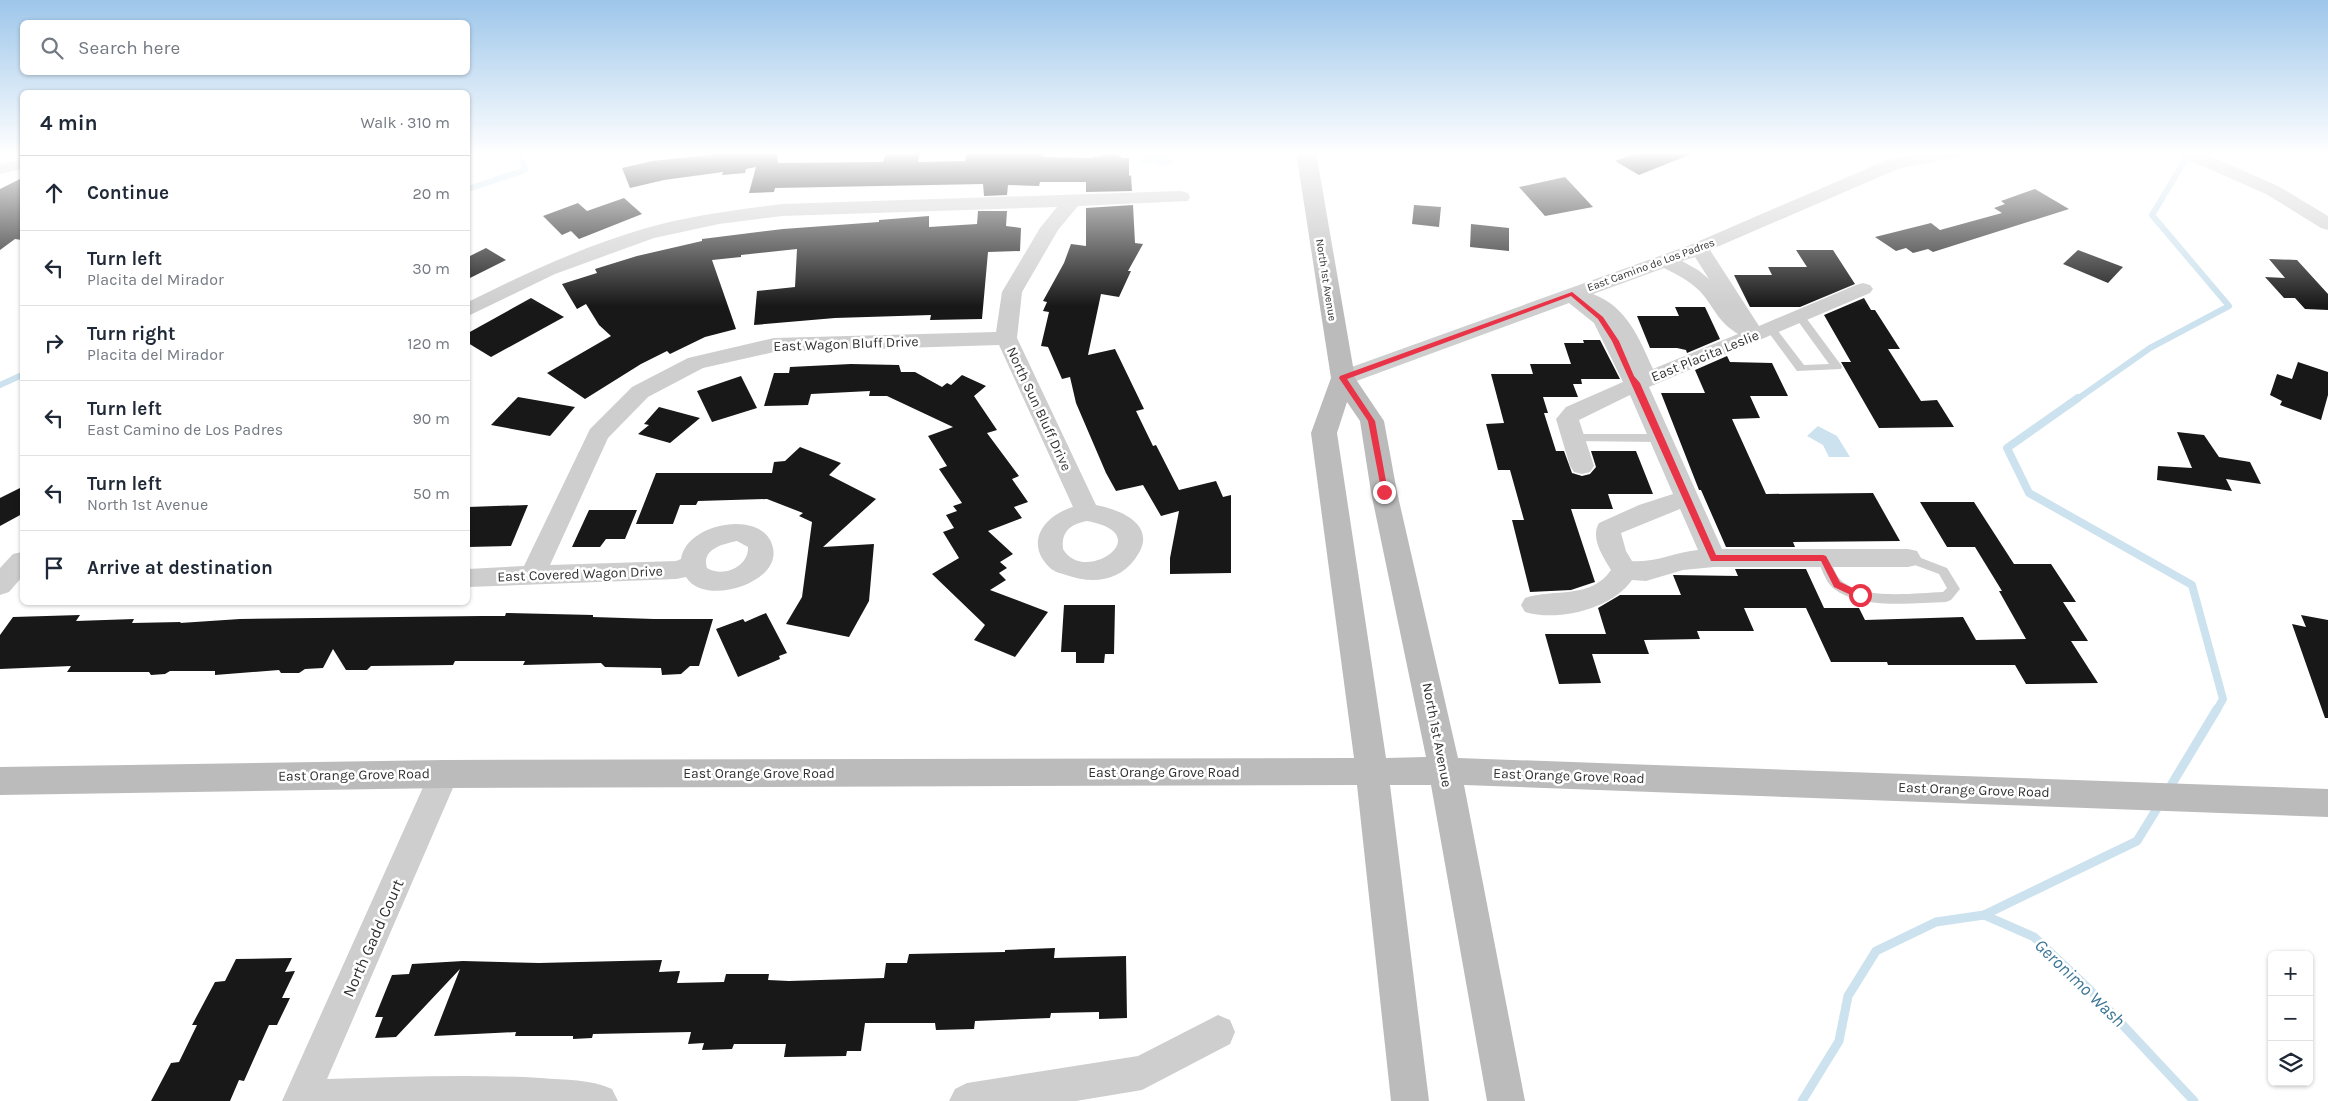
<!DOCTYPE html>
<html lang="en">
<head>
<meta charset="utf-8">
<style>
  :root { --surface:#fff; --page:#f2f2f3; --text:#1f2937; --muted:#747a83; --line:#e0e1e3 }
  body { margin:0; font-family:Karla,sans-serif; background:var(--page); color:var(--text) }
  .controls { position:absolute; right:15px; bottom:15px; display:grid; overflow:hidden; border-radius:8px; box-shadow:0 1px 4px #0004 }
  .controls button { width:45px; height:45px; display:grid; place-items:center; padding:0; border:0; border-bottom:1px solid var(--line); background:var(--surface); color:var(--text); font:25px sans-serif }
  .stop { position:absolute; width:15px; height:15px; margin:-11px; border:4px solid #e93347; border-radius:50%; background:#fff }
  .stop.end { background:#e93347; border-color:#fff; box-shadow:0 1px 5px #0008 }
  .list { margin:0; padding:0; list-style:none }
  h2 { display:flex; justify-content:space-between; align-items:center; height:65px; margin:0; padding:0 20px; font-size:21px }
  h2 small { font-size:16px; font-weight:400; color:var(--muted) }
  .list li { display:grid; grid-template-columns:32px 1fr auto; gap:15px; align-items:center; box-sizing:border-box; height:75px; padding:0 20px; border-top:1px solid var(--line) }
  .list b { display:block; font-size:19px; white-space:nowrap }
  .list p { margin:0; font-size:16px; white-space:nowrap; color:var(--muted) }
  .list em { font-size:16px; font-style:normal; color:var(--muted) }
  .icon { flex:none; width:28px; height:28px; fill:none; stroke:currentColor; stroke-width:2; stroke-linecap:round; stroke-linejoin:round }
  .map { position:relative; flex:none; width:2328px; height:1101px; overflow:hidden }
  .search { position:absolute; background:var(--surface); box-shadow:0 1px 4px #0004; left:20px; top:20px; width:450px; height:55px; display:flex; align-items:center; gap:12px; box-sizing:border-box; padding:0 18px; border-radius:8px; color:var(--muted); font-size:19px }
  .panel { position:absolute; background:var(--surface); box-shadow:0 1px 4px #0004; left:20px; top:90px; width:450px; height:515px; border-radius:8px }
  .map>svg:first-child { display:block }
</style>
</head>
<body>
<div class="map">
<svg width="2328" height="1101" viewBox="0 0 2328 1101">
  <rect width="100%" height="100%" fill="#fff"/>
  <!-- water -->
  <g fill="#cce2ee">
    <path d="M1153 154 1160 158 1166 156 1175 162 1163 167 1155 162 1147 165 1139 160Z"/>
    <path d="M1818 426 1837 436 1850 457H1829L1823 445 1807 436Z"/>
  </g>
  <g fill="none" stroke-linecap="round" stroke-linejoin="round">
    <!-- stream-far2 -->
    <g stroke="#cce2ee" stroke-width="6">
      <path d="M468 189 525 170 520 152"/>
      <path d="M0 385 22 375"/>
      <path d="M2076 400 2150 348 2229 306 2152 215 2190 152"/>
    </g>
    <!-- stream-far1 -->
    <path stroke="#cce2ee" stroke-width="8" d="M2078 398 2007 448 2029 493 2192 585 2223 699 2216 711"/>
    <!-- stream -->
    <g stroke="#cce2ee" stroke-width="9">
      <path d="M2167 792 2217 709"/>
      <path d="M1984 915 2137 841 2161 802"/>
      <path d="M1802 1101 1839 1041 1848 996 1876 951 1936 922 1984 915 2034 937 2089 989 2194 1101"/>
    </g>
  </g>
  <!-- building -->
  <g fill="#181818">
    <path d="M711 152H777L778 163 883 162 886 154 920 153 918 162 965 161 967 152 1044 153 1043 157 1093 158V156L1099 157 1102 154H1117L1122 158H1129V176L1131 175 1132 191 1086 192V182H1040L1039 186 1008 185 1007 195 984 196 983 184 775 188 774 192 749 193 756 167 746 169 745 173 722 175 723 172 664 180 630 188 622 168 652 161 710 155Z"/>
    <path d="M1639 152H1694V153L1639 175 1615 161Z"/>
    <path d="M1565 177 1593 207 1545 216 1519 187Z"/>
    <path d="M22 178V240L15 239 0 250V189Z"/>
    <path d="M2035 189 2069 209 1933 252 1928 249 1913 253 1906 248 1896 251 1875 237 1931 223 1940 230 2002 213 1994 208 2005 204 2001 201Z"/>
    <path d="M624 198 642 214 579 239 571 231 562 235 543 216 578 203 587 211Z"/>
    <path d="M1133 205 1135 243 1143 244 1128 271H1131L1119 297 1101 294 1088 355 1115 349 1144 409 1136 411 1153 446 1156 445 1179 490 1216 481 1223 497 1231 495V573L1170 574V558L1179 511 1161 516 1143 485 1116 491 1106 473 1076 403 1070 377 1062 379 1048 347 1041 346 1049 312 1043 311 1047 302 1043 301 1064 263 1071 244 1086 246V208Z"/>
    <path d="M1414 205 1441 207 1439 227 1412 224Z"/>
    <path d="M978 211H1007L1006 226 1021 228 1020 251 988 252 982 319 930 320 931 315 835 318 754 325 757 291 795 287 797 249 741 255V257L712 260 736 329 705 337 670 354 667 351 641 364 585 399 547 373 611 336 599 325 586 304 577 309 562 284 597 273 595 269 637 256 702 241V239L783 229 879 222V220L929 216V227L977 224Z"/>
    <path d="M1471 224 1509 228V251L1470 247Z"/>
    <path d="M486 248 506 260 468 279V257Z"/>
    <path d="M1796 250H1833L1855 284 1800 307H1750L1734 275H1772L1768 267H1807Z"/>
    <path d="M2078 250 2123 267 2108 283 2063 264Z"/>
    <path d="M2269 259 2297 260 2328 294V310L2305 309 2295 298H2284L2265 277 2285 278Z"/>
    <path d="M531 298 564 317 491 357 468 343V333Z"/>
    <path d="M1864 298 1871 310H1875L1900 349H1888L1921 401 1937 400 1954 427 1879 428 1841 362H1851L1824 315Z"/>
    <path d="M1675 307H1705L1720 339 1687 353 1686 350 1677 348H1650L1637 316H1679Z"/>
    <path d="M1583 340H1600L1620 379H1581L1582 384H1573L1578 397H1543L1548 413H1544L1556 451H1564L1572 473 1582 476 1590 474 1596 467 1591 451H1636L1653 494H1608L1613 509H1571L1595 582 1571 590 1530 592 1512 520H1524L1510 470H1498L1486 424 1504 423 1491 374H1533L1530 364H1571L1564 343H1584Z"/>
    <path d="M1727 356 1730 362 1772 363 1788 396H1750L1760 418 1732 419 1766 494 1873 493 1900 541 1793 542 1795 547H1726L1701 490H1699L1661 393H1705L1695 370Z"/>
    <path d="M2298 362 2328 372V395L2321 420 2280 405 2282 401 2270 395 2277 374 2292 379Z"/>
    <path d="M851 364 899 365 901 372H915L942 387 947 383 951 385 962 375 986 386 974 396 997 430 987 433 1019 476 1012 479 1028 502 1014 507 1022 518 988 531 1013 554 1000 562 1007 568 999 573 1006 580 990 590 1048 612 1015 657 974 640 985 625 932 574 959 558 943 532 954 528 946 515 957 511 953 506 962 503 939 469 947 466 928 436 953 427 887 396H869L870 391 811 394 808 405 764 406 774 373H789L790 367Z"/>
    <path d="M741 376 757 408 712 422 697 391Z"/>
    <path d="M518 397 575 407 550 436 491 425Z"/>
    <path d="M659 407 700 418 670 443 638 434 649 425 644 424Z"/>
    <path d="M2177 432 2204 435 2219 457 2250 462 2261 484 2226 479 2232 491 2157 480 2158 466 2192 468Z"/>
    <path d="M800 447 841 463 829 475 876 499 823 547 874 544 869 601 849 637 786 624 802 597 812 522 799 516 803 513 767 499 698 501 696 505H680L673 524H636L656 473H772L774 462 785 461Z"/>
    <path d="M22 487V514L0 526V498Z"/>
    <path d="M1920 502H1974L2014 564H2051L2076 602H2063L2088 641H2071L2098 683 2026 684 2015 665H1888L1887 662H1831L1806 608H1744L1754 631H1697L1700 639 1644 640 1649 654H1592L1601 683 1559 684 1545 634H1606L1598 608 1620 595H1681L1673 575 1738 576 1735 569H1806L1824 608H1859L1865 620 1963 617 1976 640 2026 639 1999 591H2002L1975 547H1947Z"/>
    <path d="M528 505 511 546 468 547V507Z"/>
    <path d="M589 510H637L625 539H606L600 547H572Z"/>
    <path d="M1064 605H1115L1114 654H1105L1104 663H1076V652H1061Z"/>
    <path d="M506 613 593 615V617L654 619H713L699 666H690L681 674 662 675 661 668 605 667 601 663 523 665 525 661H455L453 665 371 666 367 670H346L333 649 323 668 305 669 299 673H281L279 670 215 675V671H170L165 674 151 675 149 672H67L71 666 0 669V635L13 617 80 615 76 621 134 619 132 623 181 622 180 623 240 619 481 616H505Z"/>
    <path d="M766 613 787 653 779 656 780 659 738 677 716 629 743 619 745 622Z"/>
    <path d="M2301 615 2328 620V718H2325L2292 624 2306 627Z"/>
    <path d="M1055 948 1054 958 1126 956 1127 1018 1099 1019V1012L1051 1013 1050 1018 975 1021 974 1029 936 1030 935 1023H865L861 1051H847L846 1056 784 1057 786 1044H734L732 1049 702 1050 704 1043 688 1044 691 1032 593 1034 592 1038 573 1039V1036H515L516 1032 434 1036 460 969 396 1037 375 1038 383 1017H375L392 975 409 974 412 964 463 961 539 963 662 960 659 972 680 971 677 983 724 982 726 974H769L768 980 789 981 884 978 886 963H907L909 954 1005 952V950Z"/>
    <path d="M292 958 285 972 295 971 282 998H290L277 1025H269L244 1081 239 1080 230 1101H151L171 1063 179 1062 197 1025H192L215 982 225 981 236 959Z"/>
  </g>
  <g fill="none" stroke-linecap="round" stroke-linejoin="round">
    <!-- service -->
    <g fill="#cecece" fill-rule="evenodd">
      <path d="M1800 314 1804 315 1841 365 1842 367 1841 369 1797 371 1766 329 1771 326 1775 327 1804 365 1829 364 1795 317Z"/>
      <path d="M1573 434H1661L1667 438 1661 442 1569 441 1567 438 1569 435Z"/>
      <path d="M1823 553 1827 555C1832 563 1835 576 1843 582 1867 600 1914 593 1943 592L1947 588 1939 574 1904 561 1902 558 1908 553 1947 568 1960 589 1951 600 1946 602C1914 603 1860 610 1833 588 1825 581 1821 567 1817 558Z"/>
    </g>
    <!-- minor -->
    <g fill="#cecece" fill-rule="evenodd">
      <path d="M1928 152H1967L1964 156 1958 157 1900 168 1710 250 1759 326 1856 285 1863 283 1870 285 1873 289 1870 293 1649 387 1722 549H1908L1917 551 1921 558 1917 565 1908 567H1714L1683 570 1646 581 1632 580C1612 609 1558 622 1525 612L1521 605 1525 598C1555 588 1590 600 1611 570 1603 557 1590 538 1599 523L1639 505 1673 494 1630 395 1579 420 1594 466 1590 472 1582 474 1574 472 1570 466 1556 419 1566 407 1623 382 1594 323 1569 303 1351 383 1343 385 1335 383 1332 378 1335 373 1690 245 1889 159ZM1695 257 1709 279 1698 270 1682 261ZM1664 268C1678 275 1694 283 1704 296 1717 313 1719 322 1738 334L1653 369C1639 338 1627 307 1593 294ZM1680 509 1698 550C1676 552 1655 563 1632 561L1626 551 1621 533Z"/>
      <path d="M2177 152H2201L2278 186 2328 216V230L2321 228 2266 194 2180 156Z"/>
      <path d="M22 159V169L0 174V164Z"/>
      <path d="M1181 191 1188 193 1190 197 1188 201 1078 206 1058 230 1022 292 1017 338 1096 505C1122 510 1160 526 1135 559 1118 582 1092 584 1066 575 1060 573 1054 572 1049 567 1024 542 1045 515 1073 507L999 345 774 352 703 368 648 397 608 438 550 565 676 561 681 559C686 522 765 508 773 548 781 584 703 607 686 577L676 579 468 587V569L524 566 590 429 632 387 688 358 774 338 996 332 1002 292 1040 228 1057 207 782 216 719 224 654 238 555 274 468 316V302C524 274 582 247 643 229 688 216 736 210 782 204ZM1087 521C1160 534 1084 586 1063 549 1061 531 1071 524 1087 521ZM737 541 748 547C749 567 723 578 707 568 701 549 723 544 737 541Z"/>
      <path d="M22 552V577L9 592 0 595V568L13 554Z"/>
      <path d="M444 762 454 765 459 774 327 1079C399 1077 470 1074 541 1078 565 1080 590 1079 612 1089L618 1101H282L429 774 434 765Z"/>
      <path d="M1218 1015 1230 1020 1235 1032 1230 1044 1142 1090 1076 1101H949L955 1089 967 1083 1138 1056Z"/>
    </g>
    <!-- secondary -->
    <path fill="#bbb" fill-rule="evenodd" d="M1296 152H1316L1355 378 1384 421 1397 492 1458 758 2328 789V817L1464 785 1525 1101H1487L1431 785H1390L1429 1101H1391L1357 785 444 788 0 795V767L444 760 1354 758 1311 433 1331 378ZM1347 402 1360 421 1371 492 1426 757 1386 758 1337 433Z"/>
  </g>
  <!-- sky -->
  <linearGradient id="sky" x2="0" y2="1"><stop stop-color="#9dc6ea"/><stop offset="0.5" stop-color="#fff"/><stop offset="1" stop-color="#fff" stop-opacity="0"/></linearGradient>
  <rect width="2328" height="306" fill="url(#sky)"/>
  <!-- route -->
  <path fill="#e93347" d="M1572 292 1603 317 1619 341 1634 376 1640 383 1716 555H1823L1826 556 1840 582 1863 593V598H1857L1834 587 1821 561H1711L1612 341 1598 319 1571 296 1347 379 1375 421 1388 492 1382 494 1368 421 1339 378 1340 376Z"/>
  <g text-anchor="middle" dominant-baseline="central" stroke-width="5" stroke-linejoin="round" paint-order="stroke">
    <!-- far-street labels -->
    <g font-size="11" fill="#313131" stroke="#fff">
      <text transform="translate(1651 265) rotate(-20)">East Camino de Los Padres</text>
      <text transform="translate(1326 280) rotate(81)">North 1st Avenue</text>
    </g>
    <!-- street labels -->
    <g font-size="14" fill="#313131" stroke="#fff">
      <text transform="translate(846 344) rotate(-2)">East Wagon Bluff Drive</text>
      <text transform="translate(1705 356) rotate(-22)">East Placita Leslie</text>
      <text transform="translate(1039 409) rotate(65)">North Sun Bluff Drive</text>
      <text transform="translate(580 574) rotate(-2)">East Covered Wagon Drive</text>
      <text transform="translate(1437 735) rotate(79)">North 1st Avenue</text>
      <text x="1164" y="772">East Orange Grove Road</text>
      <text x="759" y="773">East Orange Grove Road</text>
      <text transform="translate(354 775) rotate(-1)">East Orange Grove Road</text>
      <text transform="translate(1569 776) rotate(2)">East Orange Grove Road</text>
      <text transform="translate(1974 790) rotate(2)">East Orange Grove Road</text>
    </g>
    <!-- near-street labels -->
    <g font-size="16" fill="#313131" stroke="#fff">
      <text transform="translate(373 938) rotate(-66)">North Gadd Court</text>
    </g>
    <!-- near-water labels -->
    <g font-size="18" font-style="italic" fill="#3c7696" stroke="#fff">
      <text transform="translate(2080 983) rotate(44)">Geronimo Wash</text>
    </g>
  </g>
</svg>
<div class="controls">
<button>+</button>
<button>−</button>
<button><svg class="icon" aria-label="layers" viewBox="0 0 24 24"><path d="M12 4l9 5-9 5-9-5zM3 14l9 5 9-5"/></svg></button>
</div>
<div class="stop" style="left:1860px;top:595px"></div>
<div class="stop end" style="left:1384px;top:492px"></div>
<div class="search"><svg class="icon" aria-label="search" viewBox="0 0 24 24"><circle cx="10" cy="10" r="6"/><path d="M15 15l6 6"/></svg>Search here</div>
<section class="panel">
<h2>4 min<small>Walk · 310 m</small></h2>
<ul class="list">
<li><svg class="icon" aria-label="ahead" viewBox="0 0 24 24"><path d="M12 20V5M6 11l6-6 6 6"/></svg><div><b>Continue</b></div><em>20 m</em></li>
<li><svg class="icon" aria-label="left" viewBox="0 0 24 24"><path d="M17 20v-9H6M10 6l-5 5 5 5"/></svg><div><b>Turn left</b><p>Placita del Mirador</p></div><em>30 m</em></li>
<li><svg class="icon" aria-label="right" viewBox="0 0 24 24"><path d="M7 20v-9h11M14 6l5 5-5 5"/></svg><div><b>Turn right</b><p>Placita del Mirador</p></div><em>120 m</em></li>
<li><svg class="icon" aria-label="left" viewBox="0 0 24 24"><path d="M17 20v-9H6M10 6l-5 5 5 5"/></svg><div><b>Turn left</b><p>East Camino de Los Padres</p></div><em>90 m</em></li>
<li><svg class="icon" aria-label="left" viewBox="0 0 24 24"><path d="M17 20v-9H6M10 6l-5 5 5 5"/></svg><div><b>Turn left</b><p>North 1st Avenue</p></div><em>50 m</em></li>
<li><svg class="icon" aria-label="arrive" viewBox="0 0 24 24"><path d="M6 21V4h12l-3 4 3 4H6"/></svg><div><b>Arrive at destination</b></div></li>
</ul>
</section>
</div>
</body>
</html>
